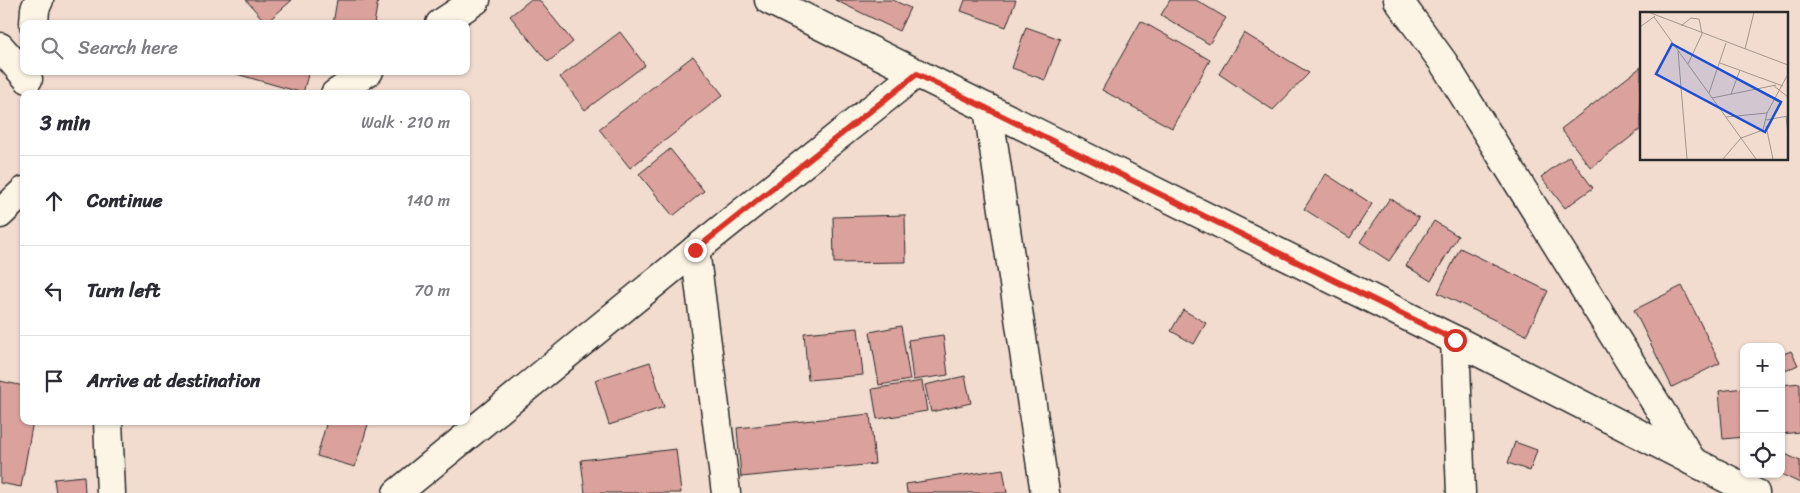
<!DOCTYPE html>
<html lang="en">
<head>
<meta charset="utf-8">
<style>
  :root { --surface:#fff; --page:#f2f2f3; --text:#2b2b33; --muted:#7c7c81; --line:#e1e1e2 }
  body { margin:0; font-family:Sriracha,sans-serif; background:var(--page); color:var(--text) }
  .controls { position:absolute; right:15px; bottom:15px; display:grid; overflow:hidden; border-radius:10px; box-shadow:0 1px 4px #0004 }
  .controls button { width:45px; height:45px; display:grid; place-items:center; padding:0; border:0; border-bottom:1px solid var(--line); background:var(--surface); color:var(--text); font:25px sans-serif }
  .stop { position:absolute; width:15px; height:15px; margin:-11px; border:4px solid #d93025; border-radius:50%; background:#fff }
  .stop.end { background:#d93025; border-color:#fff; box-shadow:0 1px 5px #0008 }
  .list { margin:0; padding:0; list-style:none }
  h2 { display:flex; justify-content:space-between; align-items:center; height:65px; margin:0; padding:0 20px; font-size:21px }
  h2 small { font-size:16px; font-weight:400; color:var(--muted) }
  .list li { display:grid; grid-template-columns:32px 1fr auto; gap:15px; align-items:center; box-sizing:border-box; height:90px; padding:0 20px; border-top:1px solid var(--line) }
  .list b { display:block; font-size:19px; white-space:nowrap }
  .list em { font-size:16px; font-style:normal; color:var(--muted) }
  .icon { flex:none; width:28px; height:28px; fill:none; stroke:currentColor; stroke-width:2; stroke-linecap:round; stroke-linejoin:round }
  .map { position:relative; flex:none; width:1800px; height:493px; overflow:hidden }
  .search { position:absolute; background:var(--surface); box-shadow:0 1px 4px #0004; left:20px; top:20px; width:450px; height:55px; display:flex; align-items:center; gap:12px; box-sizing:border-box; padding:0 18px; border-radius:10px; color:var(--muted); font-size:19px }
  .panel { position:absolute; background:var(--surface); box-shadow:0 1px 4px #0004; left:20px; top:90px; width:450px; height:335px; border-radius:10px }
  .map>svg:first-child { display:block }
</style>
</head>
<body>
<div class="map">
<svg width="1800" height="493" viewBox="0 0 1800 493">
  <rect width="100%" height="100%" fill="#f2dccf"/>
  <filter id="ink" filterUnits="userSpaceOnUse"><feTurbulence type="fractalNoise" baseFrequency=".02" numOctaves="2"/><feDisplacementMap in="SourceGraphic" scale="10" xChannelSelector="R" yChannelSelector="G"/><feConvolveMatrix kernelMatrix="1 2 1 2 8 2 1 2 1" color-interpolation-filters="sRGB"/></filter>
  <g filter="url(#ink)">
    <!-- building -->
    <g fill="#dba19c" stroke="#2b2b2b">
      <path d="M246 0H292L266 23Z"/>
      <path d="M337 0H378L374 24H333Z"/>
      <path d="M530 0H539L573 42 548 62 510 16Z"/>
      <path d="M835 0H893L910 8 899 31Z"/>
      <path d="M965 0H1016L1006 27 961 11Z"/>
      <path d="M1170 0H1196L1226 18 1209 44 1161 15Z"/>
      <path d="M1141 21 1210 60 1172 128 1102 90Z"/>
      <path d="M1026 27 1060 39 1045 80 1012 68Z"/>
      <path d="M620 32 645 65 585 110 560 77Z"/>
      <path d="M1244 33 1309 73 1273 110 1219 74Z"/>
      <path d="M693 56 723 95 630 168 599 129Z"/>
      <path d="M1641 67V129L1591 168 1561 129Z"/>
      <path d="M226 71H309L303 93Z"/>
      <path d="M670 149 704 191 673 216 639 174Z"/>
      <path d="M1569 156 1593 188 1565 208 1541 177Z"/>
      <path d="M1326 174 1372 204 1350 238 1304 209Z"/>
      <path d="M1390 198 1419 218 1389 261 1360 242Z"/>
      <path d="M905 215 906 262 834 263 833 217Z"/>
      <path d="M1434 221 1458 236 1431 281 1406 266Z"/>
      <path d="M1460 248 1548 291 1526 335 1438 293Z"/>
      <path d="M1682 286 1720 363 1672 387 1634 310Z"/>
      <path d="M1183 310 1206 323 1194 344 1171 331Z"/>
      <path d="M901 326 910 380 879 385 870 332Z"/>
      <path d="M858 328 863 375 808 380 804 333Z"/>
      <path d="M943 335 948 375 913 380 908 340Z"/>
      <path d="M1791 351 1798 365 1781 373V355Z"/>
      <path d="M650 362 664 407 609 425 595 380Z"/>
      <path d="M965 376 971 403 931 412 925 385Z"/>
      <path d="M0 381 24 386V421H33L21 487 0 483Z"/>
      <path d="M922 381 927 411 877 419 872 389Z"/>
      <path d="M1800 383V432L1781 434V385Z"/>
      <path d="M1744 388V437L1723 439 1719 391Z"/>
      <path d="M870 414 875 464 741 477 737 428Z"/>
      <path d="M327 421H369L355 467 317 456Z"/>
      <path d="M1515 442 1537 450 1530 471 1508 463Z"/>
      <path d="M676 449 681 493H585L581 460Z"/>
      <path d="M1781 452 1800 461V483L1781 474Z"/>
      <path d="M1003 469 1007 493H907L906 484Z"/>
      <path d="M84 476 85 493H56L54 479Z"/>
    </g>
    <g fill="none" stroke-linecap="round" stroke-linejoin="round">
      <!-- minor casing -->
      <g stroke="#2b2b2b" stroke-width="31">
        <g id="minor">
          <path d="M769 0 1455 340 1755 493"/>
          <path d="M1398 0 1443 62 1692 461"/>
          <path d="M34 24 35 9 39 0"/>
          <path d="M440 24 476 0"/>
          <path d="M0 47 28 79"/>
          <path d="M335 94 369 71"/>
          <path d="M988 108 1045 493"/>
          <path d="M0 214 24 191"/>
          <path d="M695 250 726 493"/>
          <path d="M1455 340 1461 493"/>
          <path d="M108 421 111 493"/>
          <path d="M397 493 695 250 917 73"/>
        </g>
      </g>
      <!-- minor -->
      <use href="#minor" stroke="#fcf5e5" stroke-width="28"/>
    </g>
  </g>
  <g fill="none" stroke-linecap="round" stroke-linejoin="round" filter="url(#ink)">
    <!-- route -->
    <path stroke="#d93025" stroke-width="6" d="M695 250 917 74 1455 340"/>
  </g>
  <!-- overview -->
  <g transform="translate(1640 12)">
    <rect width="148" height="148" fill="#f2dccf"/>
    <path fill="none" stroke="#a2958d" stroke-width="1" d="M8 0 148 53M14 5 116 147M41 14 51 6 59 7 60 11 62 22 48 52M0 15 15 4M105 37 114 0M38 39 47 147M80 51 143 74M134 74 148 85M69 81 86 31M91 82 100 58M72 86 136 73M146 104 148 123M86 105 127 101M126 108 148 104M126 114 133 147M83 147 101 126 123 118 127 101 148 62"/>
    <path fill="#1d4ed8" fill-opacity="0.15" stroke="#1d4ed8" stroke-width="2.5" d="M32 32 141 90 125 120 16 62Z"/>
    <rect width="148" height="148" fill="none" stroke="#2b2b2b" stroke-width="2.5"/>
  </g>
</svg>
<div class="controls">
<button>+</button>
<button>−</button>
<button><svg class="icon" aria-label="locate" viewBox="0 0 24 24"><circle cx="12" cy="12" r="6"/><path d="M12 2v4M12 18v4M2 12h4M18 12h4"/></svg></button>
</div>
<div class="stop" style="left:1455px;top:340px"></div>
<div class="stop end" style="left:695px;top:250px"></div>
<div class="search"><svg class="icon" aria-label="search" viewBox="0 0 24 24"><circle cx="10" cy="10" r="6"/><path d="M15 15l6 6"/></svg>Search here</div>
<section class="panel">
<h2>3 min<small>Walk · 210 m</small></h2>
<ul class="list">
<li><svg class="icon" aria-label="ahead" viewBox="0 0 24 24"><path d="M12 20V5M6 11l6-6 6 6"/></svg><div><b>Continue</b></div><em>140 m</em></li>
<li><svg class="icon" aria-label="left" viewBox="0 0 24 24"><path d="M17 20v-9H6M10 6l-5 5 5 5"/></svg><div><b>Turn left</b></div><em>70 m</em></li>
<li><svg class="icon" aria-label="arrive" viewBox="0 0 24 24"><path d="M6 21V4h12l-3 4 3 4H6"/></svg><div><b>Arrive at destination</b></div></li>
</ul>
</section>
</div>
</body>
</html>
